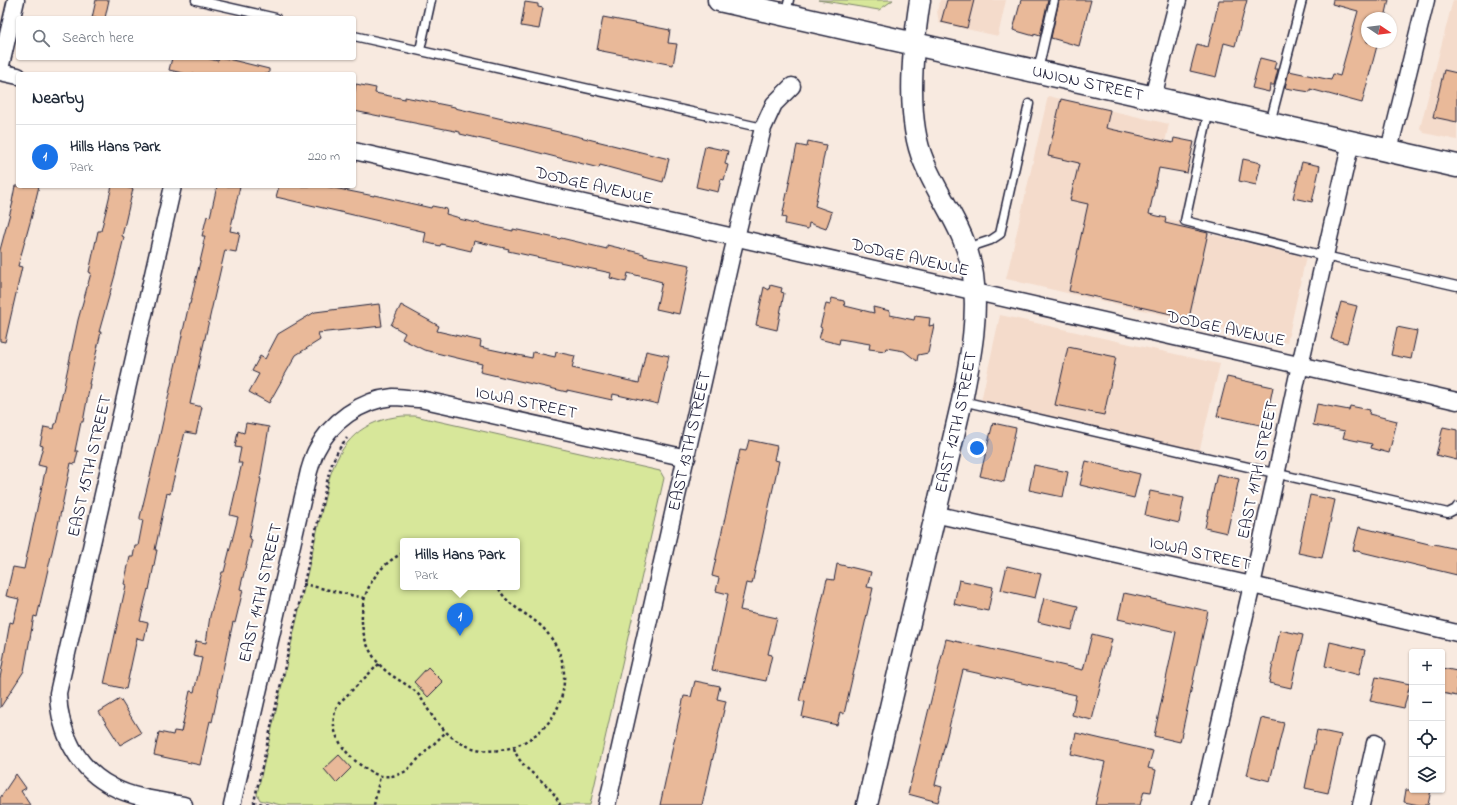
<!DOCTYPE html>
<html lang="en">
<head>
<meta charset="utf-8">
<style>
  :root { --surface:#fff; --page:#f6f6f7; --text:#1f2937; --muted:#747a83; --line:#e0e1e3; --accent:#1a73e8 }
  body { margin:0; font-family:"Indie Flower",sans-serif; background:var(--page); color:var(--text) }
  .controls { position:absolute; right:12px; bottom:12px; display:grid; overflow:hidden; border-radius:4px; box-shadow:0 1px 3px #0004 }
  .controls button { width:36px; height:36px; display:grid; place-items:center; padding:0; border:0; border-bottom:1px solid var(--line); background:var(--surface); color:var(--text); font:20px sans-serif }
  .compass { position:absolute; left:1361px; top:12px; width:36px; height:36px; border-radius:50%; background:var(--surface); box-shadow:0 1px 3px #0004; rotate:103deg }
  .you { position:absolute; left:977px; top:448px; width:14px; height:14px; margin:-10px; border:3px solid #fff; border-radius:50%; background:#1a73e8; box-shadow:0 0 0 6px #1a73e833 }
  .badge { display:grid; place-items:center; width:26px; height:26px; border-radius:50%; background:var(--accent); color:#fff; font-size:13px; font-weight:700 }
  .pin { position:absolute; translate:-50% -33px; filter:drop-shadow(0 1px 2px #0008) }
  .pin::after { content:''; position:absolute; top:21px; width:14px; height:12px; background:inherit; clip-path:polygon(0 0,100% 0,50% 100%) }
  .popup { position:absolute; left:400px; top:538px; width:120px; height:52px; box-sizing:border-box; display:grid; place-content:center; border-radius:4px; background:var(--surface); filter:drop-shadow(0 1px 3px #0005); font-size:13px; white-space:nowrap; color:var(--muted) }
  .popup b { font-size:15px; color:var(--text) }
  .popup::after { content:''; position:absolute; left:50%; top:100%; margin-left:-8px; border:8px solid transparent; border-top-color:var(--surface) }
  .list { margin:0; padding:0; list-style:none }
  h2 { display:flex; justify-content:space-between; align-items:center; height:52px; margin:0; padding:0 16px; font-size:17px }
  h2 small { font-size:13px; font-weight:400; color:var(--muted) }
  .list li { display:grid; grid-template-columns:26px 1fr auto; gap:12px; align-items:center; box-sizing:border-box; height:64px; padding:0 16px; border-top:1px solid var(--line) }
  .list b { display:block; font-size:15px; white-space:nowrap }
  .list p { margin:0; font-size:13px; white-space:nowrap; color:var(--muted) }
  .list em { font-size:13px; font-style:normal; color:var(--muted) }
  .icon { flex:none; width:22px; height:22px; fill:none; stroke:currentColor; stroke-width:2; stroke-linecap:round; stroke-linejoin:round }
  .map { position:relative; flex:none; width:1457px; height:805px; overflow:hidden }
  .search { position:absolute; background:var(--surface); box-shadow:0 1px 3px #0004; left:16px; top:16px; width:340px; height:44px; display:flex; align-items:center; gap:10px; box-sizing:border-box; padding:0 14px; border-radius:4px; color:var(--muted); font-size:15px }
  .panel { position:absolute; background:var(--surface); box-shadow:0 1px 3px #0004; left:16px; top:72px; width:340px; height:116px; border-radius:4px }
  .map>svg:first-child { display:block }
</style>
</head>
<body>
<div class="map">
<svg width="1457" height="805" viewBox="0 0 1457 805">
  <rect width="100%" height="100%" fill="#f8eae0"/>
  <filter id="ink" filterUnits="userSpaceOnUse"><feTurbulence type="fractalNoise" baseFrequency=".025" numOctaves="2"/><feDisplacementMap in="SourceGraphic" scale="8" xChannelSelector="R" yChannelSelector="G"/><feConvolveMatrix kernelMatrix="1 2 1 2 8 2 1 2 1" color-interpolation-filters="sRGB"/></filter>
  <g filter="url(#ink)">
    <!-- built -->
    <g fill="#f4dbcb">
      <path d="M940 0H1006L998 36 939 23 937 11Z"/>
      <path d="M1453 0H1457V140L1424 133 1420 128Z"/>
      <path d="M1048 96 1169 124 1149 215 1181 222 1180 227 1306 257 1287 343 1006 279Z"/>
      <path d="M1000 315 1220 364 1199 453 981 401Z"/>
    </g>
    <!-- green -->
    <g fill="#d7e79a" stroke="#7c846a" fill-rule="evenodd">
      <path d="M818 0H893L879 10Z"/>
      <path d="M403 416H415L660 471 664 478 590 805H281L260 800 257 794 329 479C341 441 362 420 403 416ZM403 541H517V587H403Z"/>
    </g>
    <!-- building -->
    <g fill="#e9b999" stroke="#22223b">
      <path d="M96 0H109L105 18H92Z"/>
      <path d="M947 0H974L967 28 941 22Z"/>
      <path d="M1021 0H1048L1040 36 1034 34V36L1013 30Z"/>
      <path d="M1059 0H1091L1079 46 1051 38Z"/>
      <path d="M1219 0H1247L1235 46 1224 43 1216 77 1190 71 1197 44 1208 47Z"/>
      <path d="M1333 0H1389L1385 18H1367V42H1378L1362 103 1310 89V92L1285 88 1289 71 1331 80 1333 74 1340 76 1358 11 1332 4Z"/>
      <path d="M525 2 538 4V7L543 8 539 29 521 26Z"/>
      <path d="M603 17 670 30 668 43 677 44 673 65 597 50Z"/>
      <path d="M172 58H206L218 61 219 58H224L269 69V74H187L169 70Z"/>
      <path d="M1260 58 1276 62 1274 69H1278L1274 85H1270L1269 92 1252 88Z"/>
      <path d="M1444 70 1457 73V122L1433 117Z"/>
      <path d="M356 84 376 88 375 93 405 99V97L455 107V108L576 136 669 159 663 182 600 165 599 168 516 147 460 134V132L354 111V96Z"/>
      <path d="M1061 99 1110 110 1106 128 1173 143 1174 138 1194 142 1187 173 1159 168 1149 214 1166 218 1165 223 1208 233 1189 318 1069 291 1088 204 1070 200 1079 163 1048 156Z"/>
      <path d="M808 141 826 145 819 181 820 182 815 206 832 212 826 229 809 223 808 229 785 224 786 218 782 217 797 145 807 147Z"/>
      <path d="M705 146 728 151 725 164 728 165 724 180 721 179 718 192 696 187Z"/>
      <path d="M1243 159 1261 163 1256 185 1239 181Z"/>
      <path d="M1302 162 1320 166 1312 202 1293 198Z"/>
      <path d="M15 186H39L31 219 18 266 22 267 5 342 0 341V250L13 202H12Z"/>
      <path d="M112 186H120L133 189 122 236 124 237 115 275 99 332H101L89 384H90L83 422H81L75 451H78L75 464 71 463 57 530 37 617 34 616 24 671 0 708V678L10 622 13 623 19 599 6 596 13 567 24 569 46 467 38 465 43 446 40 445 44 427 54 429 55 424H56L78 320 91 273 89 272 98 231H101Z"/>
      <path d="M217 186H240L230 231 240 233 236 252 225 250 190 404 202 407 196 434 185 432 170 494 167 493 155 550H157L149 590 148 589 140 621 148 623 144 640 137 638 126 689 104 684 126 585 124 584 130 557H133L135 546H138L143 520H140V517L159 439 189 304H190L204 245 203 244 205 236H202L207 216 210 217Z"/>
      <path d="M279 186H324L374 196V195L431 208 432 206 447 209 446 214 460 218 459 219 513 231V229L560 239 561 238 607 249V245L644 254V256L690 265 679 314 656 309 662 282 628 273 626 282 610 278 611 273 508 251 509 249 474 241 471 251 441 244 440 246 424 242 426 232 276 197Z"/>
      <path d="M770 285 782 288 781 292 784 293 777 330 756 325 764 287 769 290Z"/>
      <path d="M832 298 844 301 845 306 874 313 873 307 890 311V315L914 320 915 316 930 318 929 326 934 325 928 353 918 355 917 361 904 351 886 348 885 351 869 349 870 344 840 339 839 344 819 339 822 328 820 327 826 304 830 305Z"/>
      <path d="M1341 302 1357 306 1347 343 1331 339Z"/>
      <path d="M379 304 382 326 318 333 320 340 296 355 269 403 249 392 259 374 252 371 260 356 265 359 278 334 315 312Z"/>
      <path d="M401 305 439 326 437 331 481 341 480 347 532 358 533 352 555 357 556 352 575 356 572 368 639 383 646 351 669 356 658 404 613 394 612 400 567 390V392L480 372 482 364 424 350 402 339 405 333 391 325Z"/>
      <path d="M1397 327 1417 331 1411 359 1391 355Z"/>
      <path d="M1068 347 1116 357 1104 415 1055 405Z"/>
      <path d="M1227 377 1273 387 1265 426 1217 416Z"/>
      <path d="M1317 404 1349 410 1350 406 1370 410 1369 414 1397 421 1389 453 1371 448 1372 444 1343 438 1345 431 1313 425Z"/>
      <path d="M246 423 269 427 260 479H261L249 538 252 540 240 589 243 590 235 623 233 622 212 722 210 721 200 765 154 755 159 732 173 735 174 731 181 732 190 691 194 692 202 658 193 656 196 641 206 643 210 616 222 572H224L238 517 230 515 242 463H238L241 448 235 447 238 431 244 433Z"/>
      <path d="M993 423 1016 428 1004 482 980 476Z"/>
      <path d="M1443 427 1457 430V460L1436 455Z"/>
      <path d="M749 440 777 446 774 460 779 461 752 584 746 583 740 610 777 618 768 654 772 655 766 681 712 670 728 594 716 591 719 578 712 576 740 450 746 451Z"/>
      <path d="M1086 461 1140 474 1134 498 1080 485Z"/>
      <path d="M1034 465 1068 472 1063 497 1029 490Z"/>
      <path d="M1217 474 1239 479 1227 533 1205 528Z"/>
      <path d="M1150 491 1184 498 1179 523 1145 515Z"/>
      <path d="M1310 495 1335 500 1322 558 1298 553Z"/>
      <path d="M1359 527 1433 545 1434 544 1457 549V575L1353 550Z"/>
      <path d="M837 564 871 572 867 587 873 588 844 714 840 712 837 725 802 717 805 702 799 701 827 579 834 580Z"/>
      <path d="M1007 566 1041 574 1035 598 1001 590Z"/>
      <path d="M959 580 993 587 988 611 954 604Z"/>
      <path d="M1124 593 1208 611 1180 742 1154 736 1176 632 1118 619Z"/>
      <path d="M1044 598 1078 606 1072 630 1038 622Z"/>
      <path d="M1280 630 1303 635 1291 688 1269 683Z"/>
      <path d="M1092 634 1112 639 1092 720 1072 715 1076 695 963 670 935 785 942 787 938 802 908 794 946 639 1083 670Z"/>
      <path d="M1330 642 1365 650 1359 675 1325 666Z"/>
      <path d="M428 667 443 682 428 697 414 682Z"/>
      <path d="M1442 668 1457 671V696L1442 693Z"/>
      <path d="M1376 677 1410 684 1404 708 1370 701Z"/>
      <path d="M695 681 720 686 717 699 726 701 702 805H660L684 696 691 697Z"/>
      <path d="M120 699 141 733 120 745 99 712Z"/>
      <path d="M1261 718 1284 723 1270 781 1247 775Z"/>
      <path d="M1317 730 1341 735 1328 793 1305 788Z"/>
      <path d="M1076 733 1153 751 1148 768 1156 770 1151 792 1144 791 1140 805H1095L1105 762 1071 754Z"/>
      <path d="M339 755 351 768 336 783 324 769Z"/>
      <path d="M16 774 26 788 21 791 30 805H0V798Z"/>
      <path d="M1406 790H1431L1428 805H1419L1404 802Z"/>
    </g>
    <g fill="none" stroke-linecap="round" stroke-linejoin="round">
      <!-- service casing -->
      <g stroke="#22223b" stroke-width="11">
        <g id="service">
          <path d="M196 0 276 18"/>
          <path d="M785 15 789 0"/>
          <path d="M354 36 763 128"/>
          <path d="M420 50 431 0"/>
          <path d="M1038 70 1054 0"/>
          <path d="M1209 110 1185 221 1325 256 1457 286"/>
          <path d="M1270 123 1302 0"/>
          <path d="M967 248 991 240 1000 234 1029 104"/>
          <path d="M962 401 1448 513 1456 509 1457 507"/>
        </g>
      </g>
      <!-- minor casing -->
      <g stroke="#22223b" stroke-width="19">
        <g id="minor">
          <path d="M0 69 16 0"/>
          <path d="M0 72 18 76"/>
          <path d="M1153 97 1178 0"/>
          <path d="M1389 150 1426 0"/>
          <path d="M354 151 1457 401"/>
          <path d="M173 186 58 693C59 732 77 769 113 787 133 798 162 801 184 805"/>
          <path d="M934 514 1252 585 1457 633"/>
          <path d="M232 805 309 471C311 465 313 457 316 451 330 422 361 400 393 397 402 397 411 399 420 399L687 458"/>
          <path id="s1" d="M607 805 731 258 763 128 774 104 792 86"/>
          <path d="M1201 805 1252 585 1300 365 1351 142"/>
          <path d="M1361 805 1375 743"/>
        </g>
      </g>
      <!-- tertiary casing -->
      <g stroke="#22223b" stroke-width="23">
        <g id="tertiary">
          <path id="s2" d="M867 805 962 401C970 359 979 318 973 275 967 231 940 201 924 162 905 119 913 45 920 0"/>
        </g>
      </g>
      <!-- secondary casing -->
      <g stroke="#22223b" stroke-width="25">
        <g id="secondary">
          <path id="s3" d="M719 0 1457 166"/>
        </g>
      </g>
      <!-- path -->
      <g stroke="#22223b" stroke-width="2.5" stroke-dasharray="3 3" stroke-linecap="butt">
        <path d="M403 553C360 574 348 629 380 665 390 677 405 682 416 692 423 699 427 709 433 717 436 722 441 726 445 731 476 762 521 754 548 723 563 705 568 679 561 657 557 646 549 633 540 625 524 611 508 607 498 587"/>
        <path d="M303 584 364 598"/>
        <path d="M379 664 339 703C323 729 346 757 368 770 372 772 377 776 382 776 391 777 399 775 406 771L446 732"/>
        <path d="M514 748C521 773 550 779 560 805"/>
        <path d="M268 805 254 802 329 473C333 459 338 449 347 438"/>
        <path d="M374 805 380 776"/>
      </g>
      <!-- service -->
      <use href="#service" stroke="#fff" stroke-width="8"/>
      <!-- minor -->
      <use href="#minor" stroke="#fff" stroke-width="16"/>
      <!-- tertiary -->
      <use href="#tertiary" stroke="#fff" stroke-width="20"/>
      <!-- secondary -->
      <use href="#secondary" stroke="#fff" stroke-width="22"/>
    </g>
  </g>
  <g text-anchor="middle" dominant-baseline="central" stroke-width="4" stroke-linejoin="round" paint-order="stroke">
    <!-- street labels -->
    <g font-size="17" fill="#22223b" stroke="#fff">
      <text stroke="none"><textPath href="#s3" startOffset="378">UNION STREET</textPath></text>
      <text transform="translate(594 186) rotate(13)">DODGE AVENUE</text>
      <text transform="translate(910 258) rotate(13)">DODGE AVENUE</text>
      <text transform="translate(1226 329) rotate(12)">DODGE AVENUE</text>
      <text transform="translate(526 403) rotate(12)">IOWA STREET</text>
      <text stroke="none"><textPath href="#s2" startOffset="393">EAST 12TH STREET</textPath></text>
      <text stroke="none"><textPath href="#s1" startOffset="373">EAST 13TH STREET</textPath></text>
      <text transform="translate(90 466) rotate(-77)">EAST 15TH STREET</text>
      <text transform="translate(1258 470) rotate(-78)">EAST 11TH STREET</text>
      <text transform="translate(1200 554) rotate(13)">IOWA STREET</text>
      <text transform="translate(261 593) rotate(-77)">EAST 14TH STREET</text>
    </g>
  </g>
</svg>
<div class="controls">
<button>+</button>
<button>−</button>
<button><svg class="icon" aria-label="locate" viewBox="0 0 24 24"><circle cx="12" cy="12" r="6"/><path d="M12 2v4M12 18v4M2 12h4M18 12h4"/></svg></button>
<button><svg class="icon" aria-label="layers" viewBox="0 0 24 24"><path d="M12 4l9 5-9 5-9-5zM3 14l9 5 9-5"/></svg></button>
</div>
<svg class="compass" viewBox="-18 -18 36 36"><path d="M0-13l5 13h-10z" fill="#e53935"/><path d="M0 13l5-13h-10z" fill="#747a83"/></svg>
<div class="you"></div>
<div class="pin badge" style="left:460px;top:636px">1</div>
<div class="popup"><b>Hills Hans Park</b>Park</div>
<div class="search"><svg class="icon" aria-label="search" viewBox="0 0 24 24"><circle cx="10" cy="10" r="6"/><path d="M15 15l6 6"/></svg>Search here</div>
<section class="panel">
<h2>Nearby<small></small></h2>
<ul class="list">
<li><span class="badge">1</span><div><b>Hills Hans Park</b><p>Park</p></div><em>220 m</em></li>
</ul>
</section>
</div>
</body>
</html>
